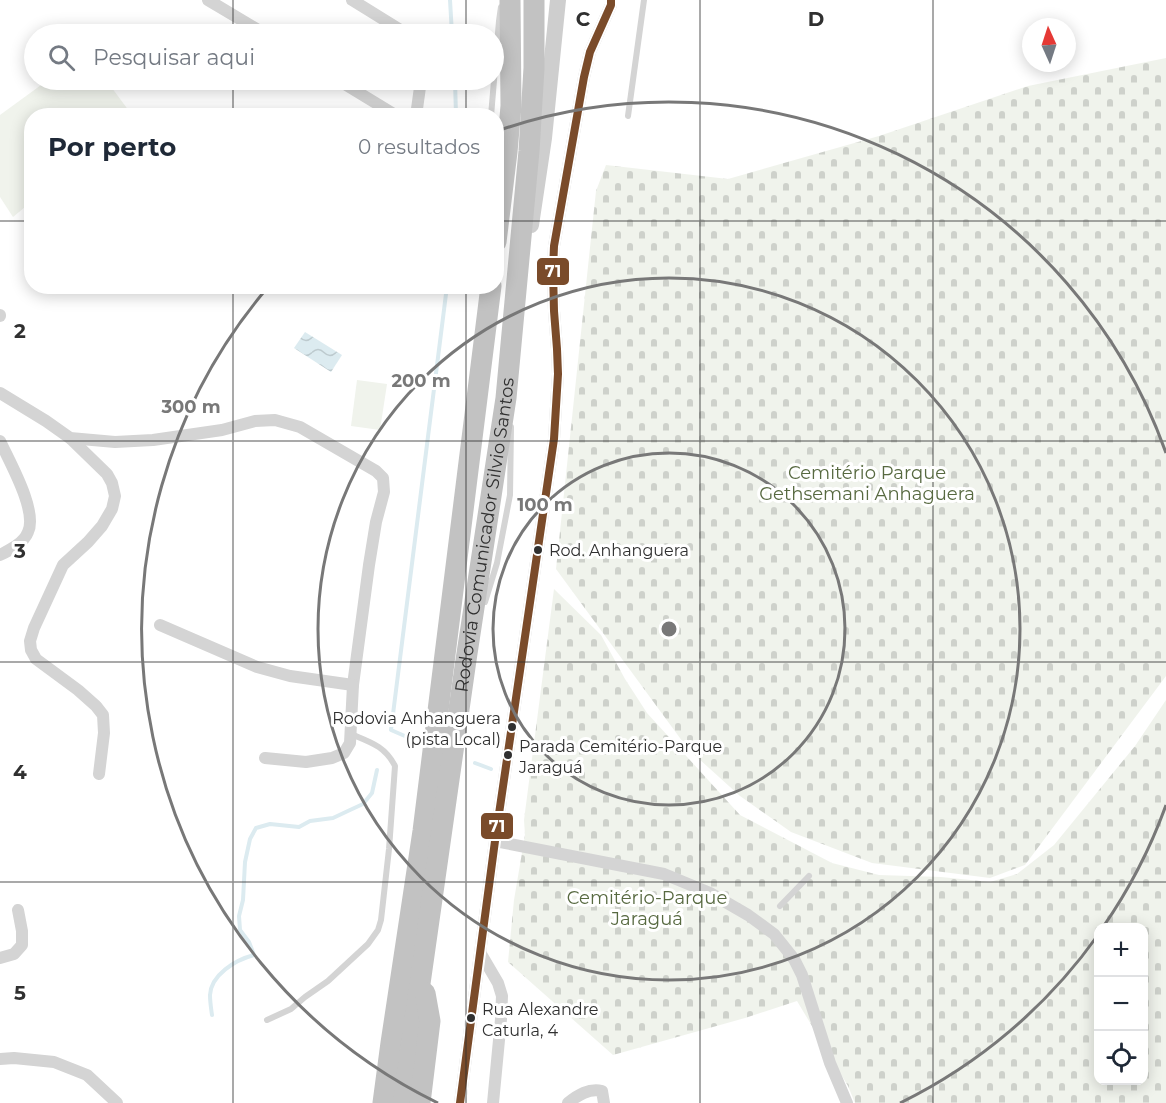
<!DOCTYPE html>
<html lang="pt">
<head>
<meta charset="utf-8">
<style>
  :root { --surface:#fff; --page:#f2f2f3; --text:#1f2937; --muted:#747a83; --line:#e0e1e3 }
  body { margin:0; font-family:Montserrat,sans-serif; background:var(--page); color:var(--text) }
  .controls { position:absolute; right:18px; bottom:18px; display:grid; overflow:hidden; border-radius:12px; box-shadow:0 3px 15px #0003 }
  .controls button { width:54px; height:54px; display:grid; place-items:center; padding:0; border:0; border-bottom:2px solid var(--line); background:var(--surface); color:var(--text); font:30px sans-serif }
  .compass { position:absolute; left:1022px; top:18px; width:54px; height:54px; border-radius:50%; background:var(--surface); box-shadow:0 3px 15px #0003; rotate:357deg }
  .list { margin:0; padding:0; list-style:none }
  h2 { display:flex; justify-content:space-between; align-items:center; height:78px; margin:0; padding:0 24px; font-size:26px }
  h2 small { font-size:20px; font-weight:400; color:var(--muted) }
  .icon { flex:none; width:33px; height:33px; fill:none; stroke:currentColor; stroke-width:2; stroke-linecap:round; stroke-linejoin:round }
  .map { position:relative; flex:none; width:1166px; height:1103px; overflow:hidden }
  .search { position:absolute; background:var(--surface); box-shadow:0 3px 15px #0003; left:24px; top:24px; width:480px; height:66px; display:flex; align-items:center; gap:15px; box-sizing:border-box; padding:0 21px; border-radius:33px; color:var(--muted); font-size:22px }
  .panel { position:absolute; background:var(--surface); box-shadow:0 3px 15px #0003; left:24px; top:108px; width:480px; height:186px; border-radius:24px }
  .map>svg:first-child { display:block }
</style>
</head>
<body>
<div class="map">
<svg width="1166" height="1103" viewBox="0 0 1166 1103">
  <defs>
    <pattern id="cemetery-stones" width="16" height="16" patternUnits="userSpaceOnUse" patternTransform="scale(1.5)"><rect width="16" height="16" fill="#f0f3ec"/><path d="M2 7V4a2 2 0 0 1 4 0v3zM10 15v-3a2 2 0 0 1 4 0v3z" fill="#ced1cb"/></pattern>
    <pattern id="water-waves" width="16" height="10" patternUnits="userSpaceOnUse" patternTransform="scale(1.5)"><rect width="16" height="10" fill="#dcebf0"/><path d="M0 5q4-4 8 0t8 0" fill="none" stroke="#bdcace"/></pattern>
  </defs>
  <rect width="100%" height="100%" fill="#fff"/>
  <!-- green -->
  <g fill="#f0f3ec">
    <path d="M48 80H106L132 115 32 116 31 202 13 217 0 197V115Z"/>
    <path d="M357 380 387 384 380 430 351 426Z"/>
  </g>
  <!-- cemetery -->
  <g fill="url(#cemetery-stones)" fill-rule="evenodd">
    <path d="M1166 58V676L1025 865 990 878 872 863 791 832 740 796 688 749 556 569 596 191 606 165 728 179 879 136 1028 86Z"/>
    <path d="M554 589 601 635 625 679 647 713 740 815 832 863 879 875 941 877 990 882 1017 874 1054 845 1135 746 1166 700V1103H855L848 1086 797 1001 745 1018 613 1055 508 962 514 900 525 835 524 820ZM1098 928H1144V1080H1098Z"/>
  </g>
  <!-- water -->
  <path fill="url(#water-waves)" d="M305 332 342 355 331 372 294 348Z"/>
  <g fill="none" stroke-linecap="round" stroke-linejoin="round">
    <!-- stream -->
    <g stroke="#dcebf0" stroke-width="4">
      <path d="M450 0 452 34"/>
      <path d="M455 80 456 116"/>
      <path d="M414 740 391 730 447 286"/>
      <path d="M475 763 491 769"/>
      <path d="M212 1015C211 1008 210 1002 210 995 211 975 235 960 254 955L249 942 240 930 239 916 243 900 245 862 250 839 256 828 270 824 299 827 310 821 333 818 350 810 363 804 372 793 377 770"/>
    </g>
    <!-- lane -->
    <g stroke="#d4d4d4" stroke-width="6">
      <path d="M491 116 499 21 501 7"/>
      <path d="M628 116 644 0"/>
      <path d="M485 602 497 563 510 495 511 427"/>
      <path d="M780 906 809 876"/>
      <path d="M267 1020 291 1009 305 997 328 981 368 944 378 930 381 920 389 849 395 766C385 746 370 742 351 734"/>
    </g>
    <!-- street -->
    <g stroke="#d4d4d4" stroke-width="12">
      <path d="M208 0 265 34"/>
      <path d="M352 0 407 34"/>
      <path d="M338 80 397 116"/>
      <path d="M416 116 421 80"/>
      <path d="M0 315V316"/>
      <path d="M0 393 46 421 70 438 115 442 153 440 222 430 255 421 275 420 300 427 376 471 383 478 384 492 376 522 369 565 353 685 350 743 344 753 332 758 306 762 265 758"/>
      <path d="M70 438 107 474 112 483 115 496 112 509 102 526 88 542 63 565 34 628 30 641 31 650 36 659 78 690 96 706 103 715 104 733 99 774"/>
      <path d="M0 441C9 461 38 511 28 532 24 543 10 550 0 555"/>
      <path d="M160 625 257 667 290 676 353 685"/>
      <path d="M495 841 664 874 710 893 748 915 774 934 794 959 802 975 830 1063 847 1103"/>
      <path d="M481 954 498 983 502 996 501 1019 493 1103"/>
      <path d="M0 958 14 954 22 945V931L18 910"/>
      <path d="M0 1059 14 1058 54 1062 87 1075 117 1103"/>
      <path d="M460 1103 495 841 554 439 558 374 557 349 554 311 553 270 554 246 584 77 590 52 611 5V0"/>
      <path d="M568 1103C578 1095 589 1088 602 1091L604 1103"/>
    </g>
    <!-- secondary -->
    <path stroke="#cecece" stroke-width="16" d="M531 225 544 138 558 0"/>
    <!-- highway -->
    <g stroke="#c2c2c2" stroke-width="21">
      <path d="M496 242 507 152 511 106 510 0"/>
      <path d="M383 1103 391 1043 423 831 491 286"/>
      <path id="s1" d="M403 1103 466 660 506 398 529 151 534 68V0"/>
      <path d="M420 1103 430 1021 425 993"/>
    </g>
    <!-- bus-1 casing -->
    <g stroke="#fff" stroke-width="12">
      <path id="bus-1" d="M460 1103 495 841 554 439 558 374 557 349 554 311 553 270 554 246 584 77 590 52 611 5V0"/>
    </g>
    <!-- bus-1 -->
    <use href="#bus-1" stroke="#7a4b2a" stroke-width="8"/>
  </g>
  <!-- grid -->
  <path fill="none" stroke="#303030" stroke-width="1.5" stroke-opacity="0.55" d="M233 0V34M466 0V34M700 0V1103M933 0V1103M233 80V116M466 80V116M0 221H32M496 221H1166M233 286V1103M466 286V1103M0 441H1166M0 662H1166M0 882H1166"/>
  <!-- distance rings -->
  <g fill="none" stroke="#787878" stroke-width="3">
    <circle cx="669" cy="629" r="176"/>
    <circle cx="669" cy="629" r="351"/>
    <path d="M1166 805A527 527 0 0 1 1103 927M1098 935A527 527 0 0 1 900 1103M438 1103A527 527 0 0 1 268 287M497 131A527 527 0 0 1 1166 453"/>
  </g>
  <!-- markers -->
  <g fill="#303030" stroke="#fff" stroke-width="2">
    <circle cx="538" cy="550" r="5"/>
    <circle cx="512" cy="727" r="5"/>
    <circle cx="508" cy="755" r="5"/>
    <circle cx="471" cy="1018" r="5"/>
  </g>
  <g text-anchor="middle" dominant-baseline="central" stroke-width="6" stroke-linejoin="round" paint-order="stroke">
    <!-- bus labels -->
    <g font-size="16" fill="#303030" stroke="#fff" text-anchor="start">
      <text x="549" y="550">Rod. Anhanguera</text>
      <text x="501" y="718" text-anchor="end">Rodovia Anhanguera<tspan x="501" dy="21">(pista Local)</tspan></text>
      <text x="519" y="746">Parada Cemitério-Parque<tspan x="519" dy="21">Jaraguá</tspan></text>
      <text x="482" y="1009">Rua Alexandre<tspan x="482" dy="21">Caturla, 4</tspan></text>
    </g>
    <!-- park labels -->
    <g font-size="18" fill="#576940" stroke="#fff">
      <text x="867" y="473">Cemitério Parque<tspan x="867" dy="21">Gethsemani Anhaguera</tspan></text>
      <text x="647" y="898">Cemitério-Parque<tspan x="647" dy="21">Jaraguá</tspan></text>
    </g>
    <!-- street labels -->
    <g font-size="18" fill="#303030" stroke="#fff">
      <text stroke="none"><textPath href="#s1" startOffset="574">Rodovia Comunicador Silvio Santos</textPath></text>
    </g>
  </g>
  <g font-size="20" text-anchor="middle" font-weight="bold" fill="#303030" stroke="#fff" stroke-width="6" stroke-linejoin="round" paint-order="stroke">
    <text x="583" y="26">C</text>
    <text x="816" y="26">D</text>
    <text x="20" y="338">2</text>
    <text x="20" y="558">3</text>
    <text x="20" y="779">4</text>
    <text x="20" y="1000">5</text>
  </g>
  <circle cx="669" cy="629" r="9" fill="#787878" stroke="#fff" stroke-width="3"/>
  <g font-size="18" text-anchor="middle" font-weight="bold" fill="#787878" stroke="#fff" stroke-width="6" stroke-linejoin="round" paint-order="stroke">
    <text x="421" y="387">200 m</text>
    <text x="191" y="413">300 m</text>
    <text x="545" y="511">100 m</text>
  </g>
  <g stroke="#fff" stroke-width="2">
    <rect x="536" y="257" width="34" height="29" rx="6" fill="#7a4b2a"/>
    <rect x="480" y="812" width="34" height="28" rx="6" fill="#7a4b2a"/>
  </g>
  <g font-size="16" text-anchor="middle" font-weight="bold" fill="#fff">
    <text x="553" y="277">71</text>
    <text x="497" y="832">71</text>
  </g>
</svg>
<div class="controls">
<button>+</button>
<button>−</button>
<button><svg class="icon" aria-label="locate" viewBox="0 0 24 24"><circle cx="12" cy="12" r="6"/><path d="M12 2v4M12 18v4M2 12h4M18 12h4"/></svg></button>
</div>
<svg class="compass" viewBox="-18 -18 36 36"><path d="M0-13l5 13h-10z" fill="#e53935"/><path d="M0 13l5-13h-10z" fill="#747a83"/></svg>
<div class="search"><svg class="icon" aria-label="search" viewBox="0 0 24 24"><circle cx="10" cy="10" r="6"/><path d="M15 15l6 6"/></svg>Pesquisar aqui</div>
<section class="panel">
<h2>Por perto<small>0 resultados</small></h2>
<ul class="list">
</ul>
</section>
</div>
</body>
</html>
